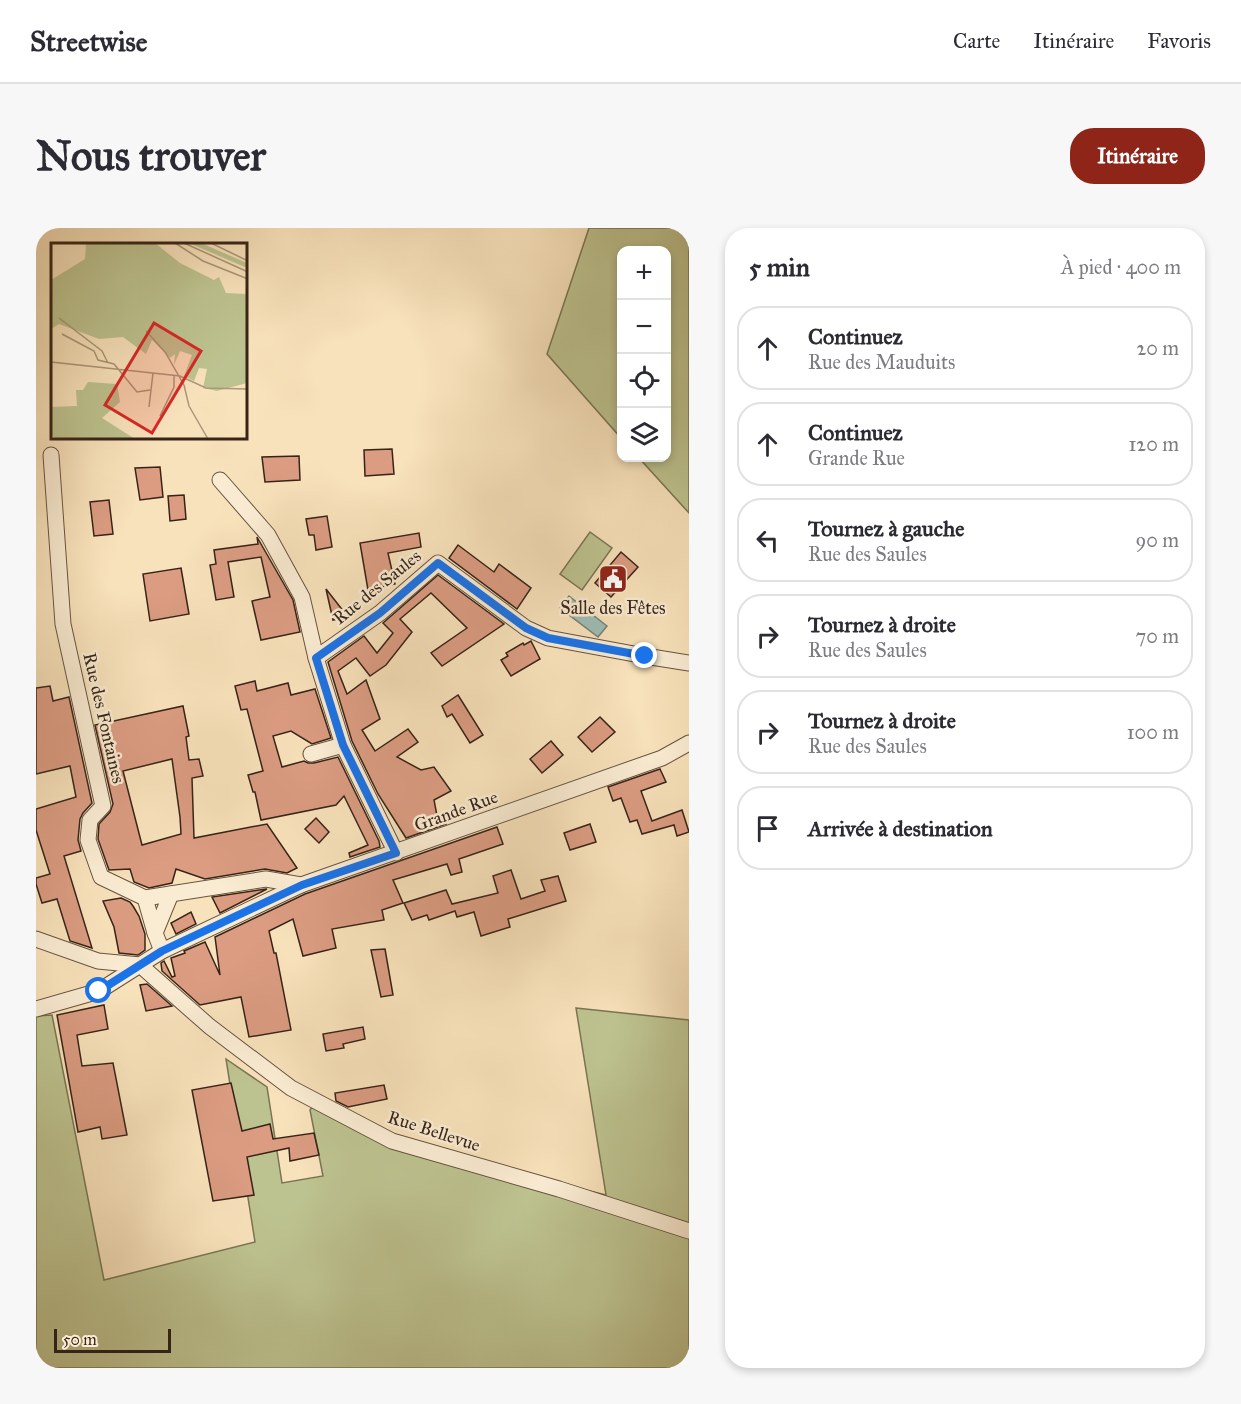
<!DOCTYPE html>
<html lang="fr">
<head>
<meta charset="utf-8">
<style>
  :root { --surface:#fff; --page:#f7f7f7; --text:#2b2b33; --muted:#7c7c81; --line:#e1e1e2; --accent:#8f2418 }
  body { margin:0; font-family:"IM FELL Great Primer",serif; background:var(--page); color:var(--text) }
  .controls { position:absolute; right:18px; top:18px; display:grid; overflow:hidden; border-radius:12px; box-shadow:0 3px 9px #0003 }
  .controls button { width:54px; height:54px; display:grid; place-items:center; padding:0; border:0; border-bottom:2px solid var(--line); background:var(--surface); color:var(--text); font:30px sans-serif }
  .scale { position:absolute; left:18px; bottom:15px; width:117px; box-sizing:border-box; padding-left:6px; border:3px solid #372418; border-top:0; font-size:16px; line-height:21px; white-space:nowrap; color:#372418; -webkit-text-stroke:4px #faecd3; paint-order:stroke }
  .stop { position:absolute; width:18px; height:18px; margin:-14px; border:4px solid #1a73e8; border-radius:50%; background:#fff }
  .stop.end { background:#1a73e8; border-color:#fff; box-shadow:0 2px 6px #0008 }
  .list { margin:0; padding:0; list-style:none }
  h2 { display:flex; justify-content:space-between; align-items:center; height:78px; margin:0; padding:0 24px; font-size:26px }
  h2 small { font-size:20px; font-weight:400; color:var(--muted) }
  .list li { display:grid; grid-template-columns:39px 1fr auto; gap:18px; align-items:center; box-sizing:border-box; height:84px; margin:0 12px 12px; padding:0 12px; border:2px solid var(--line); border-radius:24px }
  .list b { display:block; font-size:22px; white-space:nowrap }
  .list p { margin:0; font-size:20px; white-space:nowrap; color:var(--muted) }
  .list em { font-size:20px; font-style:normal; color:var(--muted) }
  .icon { flex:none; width:33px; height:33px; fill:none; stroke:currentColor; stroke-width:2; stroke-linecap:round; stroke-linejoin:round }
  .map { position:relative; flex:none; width:653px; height:1140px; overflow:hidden; border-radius:24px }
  header { display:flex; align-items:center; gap:36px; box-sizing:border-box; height:84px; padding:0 30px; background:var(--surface); border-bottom:2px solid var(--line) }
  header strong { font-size:28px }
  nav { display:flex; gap:33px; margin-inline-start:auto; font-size:21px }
  .intro { display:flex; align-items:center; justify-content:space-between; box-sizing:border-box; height:144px; padding:0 36px }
  h1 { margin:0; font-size:42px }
  .button { padding:15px 27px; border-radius:24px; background:var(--accent); color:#fff; font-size:21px; font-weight:700 }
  main { display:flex; gap:36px; padding:0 36px }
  aside { flex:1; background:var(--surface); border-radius:24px; box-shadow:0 3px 9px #0003 }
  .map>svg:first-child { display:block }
</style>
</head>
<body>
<header>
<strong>Streetwise</strong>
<nav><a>Carte</a><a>Itinéraire</a><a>Favoris</a></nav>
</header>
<div class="intro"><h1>Nous trouver</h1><a class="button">Itinéraire</a></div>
<main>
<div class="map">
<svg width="653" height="1140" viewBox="0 0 653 1140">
  <rect width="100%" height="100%" fill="#f8e2bb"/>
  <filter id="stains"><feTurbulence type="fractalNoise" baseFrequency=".00333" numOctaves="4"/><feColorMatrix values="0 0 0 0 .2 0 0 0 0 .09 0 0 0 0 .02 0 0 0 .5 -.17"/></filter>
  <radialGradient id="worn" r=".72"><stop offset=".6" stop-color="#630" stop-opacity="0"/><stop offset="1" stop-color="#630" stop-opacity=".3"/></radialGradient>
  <!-- green -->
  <g fill="#bdc390" stroke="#7a7454" stroke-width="1.5">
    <path d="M553 0H653V285L603 230H630V22H586L585 210 511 126Z"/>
    <path d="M554 304 576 320 546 362 524 346Z"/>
    <path d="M540 780 653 792V1140H0V788L16 787 68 1052 219 1014 190 831 231 859 246 955 287 948 274 882 283 871 350 904 497 949 570 967Z"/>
  </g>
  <!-- water -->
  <path fill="#9ebdb5" stroke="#758076" stroke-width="1.5" d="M533 368 571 398 562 409 524 380Z"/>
  <!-- building -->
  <g fill="#db9c82" stroke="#372418" stroke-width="1.5" fill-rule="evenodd">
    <path d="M356 221 358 246 329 248 328 222Z"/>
    <path d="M263 228 264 252 229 254 226 229Z"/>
    <path d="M124 239 127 269 104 272 99 240Z"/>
    <path d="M148 267 150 291 134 293 132 268Z"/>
    <path d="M73 272 77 306 58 308 54 274Z"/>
    <path d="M291 288 296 319 280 322 278 307H273L270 291Z"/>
    <path d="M383 305 385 319 352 325 359 356 332 362 324 315Z"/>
    <path d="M221 309 257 372 264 404 225 412 216 373 234 369 225 329 192 334 198 369 180 372 174 337 180 336 178 322 222 316Z"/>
    <path d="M422 317 458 344 463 336 495 360 481 381 413 330Z"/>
    <path d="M585 324 602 339 575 369 559 355Z"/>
    <path d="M145 340 153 386 114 393 107 346Z"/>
    <path d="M402 347 468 396 406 438 395 425 431 400 395 365 364 391 376 404 350 437 334 448 320 430 302 443 311 466 330 452 344 491 326 502 339 523 372 501 382 514 361 529 385 542 398 539 415 563 398 572 402 593 408 592 410 596 370 610 342 566 316 513 292 434 328 408 341 425 357 405 347 395Z"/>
    <path d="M290 361 312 389 297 392Z"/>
    <path d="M495 413 504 431 475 448 465 432 472 428 470 425 487 415 488 417Z"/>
    <path d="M219 453 221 463 252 455 255 467 279 461 295 510 276 516 255 503 237 508 246 539 268 533 272 535H278L302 529 343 613 344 619 314 629 313 625 332 617 308 568 300 577 225 592 219 564H217L212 547 227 543 211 481 205 482 199 458Z"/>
    <path d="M14 458 17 473 33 469 56 575 47 585 44 591 42 612 45 623 28 628 56 720 34 713 21 671 6 675 0 656V650L14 646 0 602V581L40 569 34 538 0 546V460Z"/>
    <path d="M422 467 447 507 434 515 416 486 411 489 406 478Z"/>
    <path d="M147 478 153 508 150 509 153 532 163 531 167 548 156 550 158 610 231 596 261 640 251 645 229 641 169 651 140 641 136 655 113 660 98 654 94 641 73 642 62 611 63 596 74 584 77 576 59 497ZM136 531 144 589 145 606 106 617 87 543Z"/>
    <path d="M564 489 579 504 556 524 542 509Z"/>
    <path d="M515 513 527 527 506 545 494 531Z"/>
    <path d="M624 541 630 554 605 563 616 593 646 582 653 604 641 608 638 597 606 606 601 592 594 594 585 570 577 573 572 559Z"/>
    <path d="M280 590 293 604 283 615 269 601Z"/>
    <path d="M554 596 560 614 534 622 528 605Z"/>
    <path d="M461 599 467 616 423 631 426 644 415 647 411 636 357 652 367 675 346 682 348 692 296 701 300 720 267 728 257 691 233 703 238 725H240L255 802 213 809 205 769 164 777 126 743 125 735 128 733 136 749 139 748 135 730 149 725 148 723 169 714 184 747 179 709 269 666Z"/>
    <path d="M475 642 485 671 509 663 505 652 522 648 530 673 472 691 474 699 445 708 438 684 421 689 419 683 393 692 391 687 376 692 368 675 410 662 416 676 462 665 457 648Z"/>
    <path d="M231 661 184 685 176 669 230 661Z"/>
    <path d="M85 670 94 674 97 678 103 688 109 706V722L102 727 83 725 78 699 67 673Z"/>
    <path d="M155 684 160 696 140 706 135 695Z"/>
    <path d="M349 721 357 767 345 769 335 722Z"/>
    <path d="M111 756 136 778 110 783 104 757Z"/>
    <path d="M68 777 72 801 41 807 46 838 77 835 91 907 66 911 64 899 42 904 21 787Z"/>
    <path d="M327 799 329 811 307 816 308 820 290 823 287 806Z"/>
    <path d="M195 855 206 903 234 896 237 911 278 905 283 927 254 933 253 920 211 929 218 967 177 973 156 862Z"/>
    <path d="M348 857 351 871 312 879 300 873 299 865Z"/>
  </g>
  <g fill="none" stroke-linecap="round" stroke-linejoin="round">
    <!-- street casing -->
    <g stroke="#675441" stroke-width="17">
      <g id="street">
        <path d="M15 227 27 396 67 578 54 592 52 612 65 649 109 670 119 705 126 723"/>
        <path d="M184 252 232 307 266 369 280 430 307 517 360 625"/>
        <path d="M280 430 344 385 402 335 490 400 512 410 609 428 653 435"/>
        <path d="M275 526 307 517"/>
        <path d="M109 670 230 651 265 657"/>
        <path d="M119 705 135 666"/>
        <path d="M0 711 62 733 104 737"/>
        <path d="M104 737 173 798 255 860 356 913 523 961 653 1003"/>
        <path d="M0 781 63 763 126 723 265 657 626 530 653 515"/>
      </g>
    </g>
    <!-- street -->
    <use href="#street" stroke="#faecd3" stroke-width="15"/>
  </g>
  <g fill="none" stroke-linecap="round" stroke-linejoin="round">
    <!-- route -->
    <path stroke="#1a73e8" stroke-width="8" d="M63 763 126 723 266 657 360 625 307 517 280 430 344 385 402 335 490 400 512 410 609 428"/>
  </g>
  <!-- icons -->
  <defs>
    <g id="civic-square" transform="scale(1.5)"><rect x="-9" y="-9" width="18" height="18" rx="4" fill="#8f2418" stroke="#faecd3"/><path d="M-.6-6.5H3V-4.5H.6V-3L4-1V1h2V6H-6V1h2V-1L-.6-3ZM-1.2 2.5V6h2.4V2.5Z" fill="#fff"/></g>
  </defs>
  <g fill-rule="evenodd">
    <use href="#civic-square" x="577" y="351"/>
  </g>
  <g text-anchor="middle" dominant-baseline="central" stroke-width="5" stroke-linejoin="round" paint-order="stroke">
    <!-- street labels -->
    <g font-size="18" fill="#372418" stroke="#faecd3">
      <text transform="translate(341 359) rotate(-39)">Rue des Saules</text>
      <text transform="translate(68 490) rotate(77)">Rue des Fontaines</text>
      <text transform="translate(420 583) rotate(-20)">Grande Rue</text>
      <text transform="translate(398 903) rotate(18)">Rue Bellevue</text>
    </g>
    <!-- poi labels -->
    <g font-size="18" fill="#372418" stroke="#faecd3">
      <text x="577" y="380">Salle des Fêtes</text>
    </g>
  </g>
  <!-- overview -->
  <g transform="translate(15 15)">
    <rect width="196" height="196" fill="#f8e2bb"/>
    <path d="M35 0H104L129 20 163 37 168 34 175 50 196 51V140L166 148 152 145 156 126 148 125 143 138 133 133 141 112 129 108 123 122 124 111 119 115 101 97 95 111 72 94 48 96 8 81 0 86V37L34 16ZM138 0H150L196 20V25ZM37 139 66 141 69 159 51 175 84 196H5L0 192V164L26 163 25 147H32Z" fill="#bdc390"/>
    <path fill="none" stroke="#ab967a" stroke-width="1.5" d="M124 0 152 18 197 36M133 0 197 29M160 0 197 18M8 75 51 108 57 120M95 88 114 109 133 142 138 163 157 196M11 91 43 108 47 117 63 121 86 149 99 147M0 119 129 133 155 145 197 146M98 164 102 130M109 173 123 144V133"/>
    <path fill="#d62828" fill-opacity="0.15" stroke="#d62828" stroke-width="3" d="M103 80 150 108 101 190 54 162Z"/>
    <rect width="196" height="196" fill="none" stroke="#372418" stroke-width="3"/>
  </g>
  <rect width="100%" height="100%" filter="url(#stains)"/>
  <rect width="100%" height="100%" fill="url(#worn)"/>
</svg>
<div class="controls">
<button>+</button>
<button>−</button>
<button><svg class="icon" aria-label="locate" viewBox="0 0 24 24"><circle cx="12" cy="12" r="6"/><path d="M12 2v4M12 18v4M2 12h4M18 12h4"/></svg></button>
<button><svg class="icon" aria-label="layers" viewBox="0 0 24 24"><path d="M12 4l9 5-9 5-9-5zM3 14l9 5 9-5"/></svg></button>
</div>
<div class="scale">50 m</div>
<div class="stop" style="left:63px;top:763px"></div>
<div class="stop end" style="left:609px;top:428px"></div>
</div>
<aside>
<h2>5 min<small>À pied · 400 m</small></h2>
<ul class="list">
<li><svg class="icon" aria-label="ahead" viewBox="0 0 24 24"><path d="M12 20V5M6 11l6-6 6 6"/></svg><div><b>Continuez</b><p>Rue des Mauduits</p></div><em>20 m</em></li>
<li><svg class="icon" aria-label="ahead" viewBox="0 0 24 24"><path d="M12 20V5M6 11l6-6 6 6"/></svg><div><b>Continuez</b><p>Grande Rue</p></div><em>120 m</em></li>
<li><svg class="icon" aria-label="left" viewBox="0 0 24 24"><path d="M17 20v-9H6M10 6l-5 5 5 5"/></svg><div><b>Tournez à gauche</b><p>Rue des Saules</p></div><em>90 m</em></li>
<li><svg class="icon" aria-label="right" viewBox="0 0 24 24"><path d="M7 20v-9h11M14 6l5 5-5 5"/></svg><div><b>Tournez à droite</b><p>Rue des Saules</p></div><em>70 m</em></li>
<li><svg class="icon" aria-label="right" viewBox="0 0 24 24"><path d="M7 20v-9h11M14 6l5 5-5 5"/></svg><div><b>Tournez à droite</b><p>Rue des Saules</p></div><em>100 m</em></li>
<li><svg class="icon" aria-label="arrive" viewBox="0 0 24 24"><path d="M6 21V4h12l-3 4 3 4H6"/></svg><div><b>Arrivée à destination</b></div></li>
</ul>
</aside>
</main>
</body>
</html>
